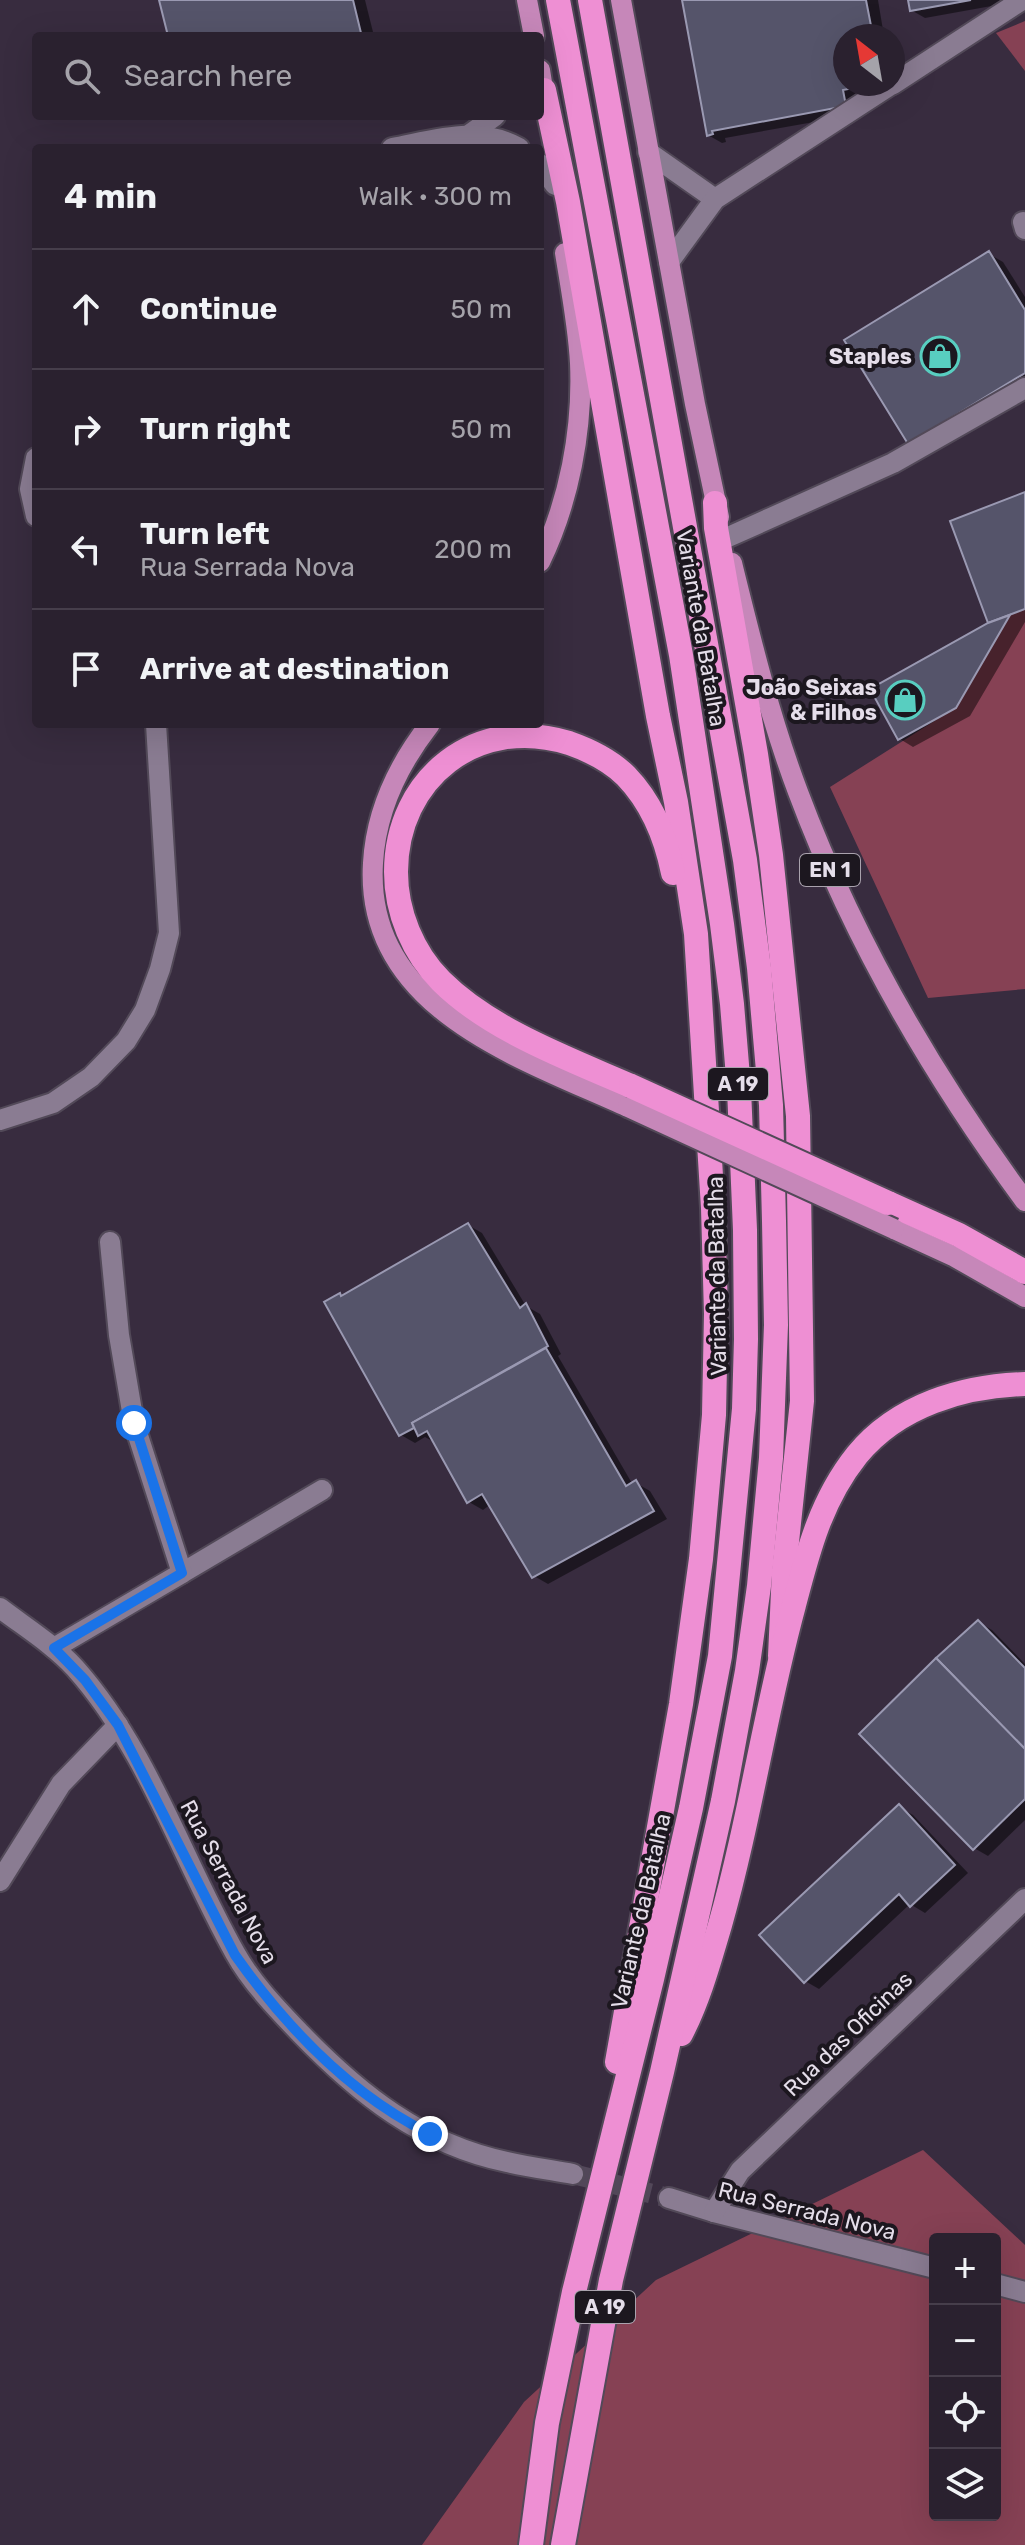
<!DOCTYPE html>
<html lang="en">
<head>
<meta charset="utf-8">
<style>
  :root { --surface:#2a212f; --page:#362e3b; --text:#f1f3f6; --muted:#a5a3aa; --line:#463e4b }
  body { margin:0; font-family:Rubik,sans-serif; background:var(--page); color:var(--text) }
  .controls { position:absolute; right:24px; bottom:24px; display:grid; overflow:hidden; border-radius:8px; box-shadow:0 8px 32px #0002 }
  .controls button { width:72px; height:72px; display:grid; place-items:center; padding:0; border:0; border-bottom:2px solid var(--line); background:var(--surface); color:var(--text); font:40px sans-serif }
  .compass { position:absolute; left:833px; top:24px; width:72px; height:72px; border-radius:50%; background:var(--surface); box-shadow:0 8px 32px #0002; rotate:329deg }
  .stop { position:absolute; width:24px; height:24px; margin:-18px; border:6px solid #1a73e8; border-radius:50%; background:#fff }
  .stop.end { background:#1a73e8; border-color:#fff; box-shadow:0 2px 8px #0008 }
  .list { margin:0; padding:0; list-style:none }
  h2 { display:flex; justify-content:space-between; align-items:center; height:104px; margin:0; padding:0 32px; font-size:34px }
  h2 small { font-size:26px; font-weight:400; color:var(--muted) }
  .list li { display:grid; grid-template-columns:52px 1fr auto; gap:24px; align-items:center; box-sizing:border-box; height:120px; padding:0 32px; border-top:2px solid var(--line) }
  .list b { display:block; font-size:30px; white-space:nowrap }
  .list p { margin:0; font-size:26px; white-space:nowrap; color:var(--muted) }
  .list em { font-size:26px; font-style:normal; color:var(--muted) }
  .icon { flex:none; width:44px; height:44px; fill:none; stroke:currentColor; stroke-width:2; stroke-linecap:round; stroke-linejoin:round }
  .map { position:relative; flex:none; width:1025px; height:2545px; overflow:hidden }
  .search { position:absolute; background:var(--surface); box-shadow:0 8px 32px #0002; left:32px; top:32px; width:512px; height:88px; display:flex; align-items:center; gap:20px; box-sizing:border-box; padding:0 28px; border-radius:8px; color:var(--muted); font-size:30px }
  .panel { position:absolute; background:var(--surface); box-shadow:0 8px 32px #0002; left:32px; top:144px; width:512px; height:584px; border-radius:8px }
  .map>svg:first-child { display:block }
</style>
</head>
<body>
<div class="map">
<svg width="1025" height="2545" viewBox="0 0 1025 2545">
  <rect width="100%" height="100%" fill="#382c3f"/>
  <!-- green -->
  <g fill="#864154" fill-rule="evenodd">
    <path d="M1025 21V71L996 33Z"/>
    <path d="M1025 609V989L928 998 830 787 955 708 1010 615Z"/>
    <path d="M923 2150 1025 2245V2545H422L524 2402 656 2280ZM935 2239H995V2515H935Z"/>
  </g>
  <!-- shadow -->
  <g fill="#0007">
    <path d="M161 0H365L374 36H170Z"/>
    <path d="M684 0H878L884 36H845V84H893L859 114 725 138 726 142 722 143 708 135Z"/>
    <path d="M910 0H1020V1L925 18 911 10Z"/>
    <path d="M989 254 1003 262 1025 297V389L924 451Z"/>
    <path d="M1025 494V622L970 716 913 747 900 739 991 624 952 522Z"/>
    <path d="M468 1225 482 1233 526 1306 540 1314 561 1354 558 1356 633 1485 636 1483 650 1491 667 1519 548 1584 534 1576 491 1504 483 1510 469 1502 434 1442 425 1437 415 1443 401 1435 340 1295 343 1297Z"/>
    <path d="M978 1622 992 1630 1025 1664V1820L988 1856 974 1848Z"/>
    <path d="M899 1807 913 1815 968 1873 925 1913 910 1904 819 1989 805 1981Z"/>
  </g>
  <!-- building -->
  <g fill="#55546a" stroke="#9a99b2" stroke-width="2">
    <path d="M159 0H353L361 33 348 36H168Z"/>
    <path d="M682 0H866L873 36H845V84H874L843 90 846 106 712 131 713 134 707 136Z"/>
    <path d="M908 0H971L910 11Z"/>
    <path d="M989 251 1025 310V373L908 444 844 340Z"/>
    <path d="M1025 492V609L988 623 950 521Z"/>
    <path d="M1010 615 956 708 898 740 870 689 988 623Z"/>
    <path d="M468 1223 520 1308 526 1303 548 1346 412 1423 414 1428 399 1436 324 1302 340 1293 341 1296Z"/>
    <path d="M546 1348 626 1486 636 1480 654 1511 532 1578 482 1494 467 1503 427 1431 418 1436 412 1423Z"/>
    <path d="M978 1620 1025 1668V1749L936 1658Z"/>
    <path d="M936 1658 1025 1749V1799L973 1850 859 1734Z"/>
    <path d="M899 1804 955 1865 910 1907 899 1894 804 1983 759 1935Z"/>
  </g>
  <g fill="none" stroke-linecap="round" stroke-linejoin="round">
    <!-- minor-tunnel -->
    <path stroke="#524759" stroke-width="20" stroke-dasharray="20 10" stroke-linecap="butt" d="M573 2174 669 2198"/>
    <!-- minor casing -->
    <g stroke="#524958" stroke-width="24">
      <g id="minor">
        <path d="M893 84 1022 0"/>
        <path d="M470 134 495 116"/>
        <path d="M392 148C435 140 479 125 519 148"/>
        <path d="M648 152 715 199"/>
        <path d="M540 164 555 185"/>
        <path d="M1023 222 1025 229"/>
        <path d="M669 262 715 199 892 84"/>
        <path d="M36 458 30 489 36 516"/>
        <path d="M726 538 893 463 1025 388"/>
        <path d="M0 1120 53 1103 91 1077 126 1041 145 1010 160 969 169 933 156 724"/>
        <path d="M182 1573 322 1490"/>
        <path d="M0 1608C25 1627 54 1645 75 1668 148 1750 182 1859 235 1953 251 1982 277 2009 300 2033 359 2094 421 2144 507 2162 529 2167 551 2170 573 2174"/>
        <path d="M54 1648 182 1573 134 1423 119 1335 110 1242"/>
        <path d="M0 1881 61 1784 118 1725"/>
        <path d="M669 2198 714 2212 935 2268"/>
        <path d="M714 2212 740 2171 1025 1899"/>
        <path d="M995 2284 1025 2292"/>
      </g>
    </g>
    <!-- major casing -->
    <g stroke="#524958" stroke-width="24">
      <g id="major">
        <path d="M527 0 534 36"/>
        <path d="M621 0 695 404 719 517"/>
        <path d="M540 70 545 102"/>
        <path d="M540 562C569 502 583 430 580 363 578 326 571 290 565 253"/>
        <path d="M732 563C751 640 770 718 798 792 853 939 932 1075 1025 1201"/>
        <path d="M430 724C398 765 376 811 373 863 364 1009 521 1058 628 1107"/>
        <path d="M894 1229 955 1257 1025 1297"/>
      </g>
    </g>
    <!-- highway casing -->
    <g stroke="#524958" stroke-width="28">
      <g id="highway">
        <path d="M544 90 568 202 658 716 676 802 696 934 713 1208 716 1314 714 1415 701 1559 681 1704 617 2062"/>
        <path d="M715 503 716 528 756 754 771 855 798 1116 802 1401 784 1570 780 1656"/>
        <path d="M631 1086C569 1059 490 1030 441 981 413 953 396 912 396 872 396 778 477 714 569 743 589 750 610 760 626 776 651 802 666 838 673 873"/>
        <path d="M888 1203 959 1235 1025 1272"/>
        <path d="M681 2034C699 1999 709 1962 720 1925 750 1820 765 1711 794 1605 808 1551 821 1500 857 1455 898 1405 963 1386 1025 1384"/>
        <path d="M531 2545 547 2423 574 2292 652 1979 691 1808 720 1656 744 1409 746 1339 745 1230 739 1089 732 1004 722 924 681 655 558 0"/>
        <path d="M563 2545 611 2280 662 2072 723 1801 747 1671 759 1586 771 1458 776 1325 774 1221 771 1105 759 968 745 860 590 0"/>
      </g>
    </g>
    <!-- minor -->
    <use href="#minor" stroke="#8a7c92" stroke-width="20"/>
    <!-- major -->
    <use href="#major" stroke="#c687b9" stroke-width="20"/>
    <!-- highway -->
    <use href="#highway" stroke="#ee8fd3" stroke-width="24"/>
    <!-- major-bridge casing -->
    <g stroke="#524958" stroke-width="24" stroke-linecap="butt">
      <path id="major-bridge" d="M628 1107 894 1229"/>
    </g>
    <!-- highway-bridge casing -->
    <g stroke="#524958" stroke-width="28" stroke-linecap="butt">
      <path id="highway-bridge" d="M631 1086 888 1203"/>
    </g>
    <!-- major-bridge -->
    <use href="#major-bridge" stroke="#c687b9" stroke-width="20"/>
    <!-- highway-bridge -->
    <use href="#highway-bridge" stroke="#ee8fd3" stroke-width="24"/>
  </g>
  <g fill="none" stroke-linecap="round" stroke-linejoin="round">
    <!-- route -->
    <path stroke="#1a73e8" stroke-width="10" d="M134 1423 182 1573 54 1648 85 1680 118 1725 235 1955C286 2027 351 2095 430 2134"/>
  </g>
  <!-- icons -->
  <defs>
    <g id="shop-ring" transform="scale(2)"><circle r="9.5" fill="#1c171f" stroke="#58cec0" stroke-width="1.5"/><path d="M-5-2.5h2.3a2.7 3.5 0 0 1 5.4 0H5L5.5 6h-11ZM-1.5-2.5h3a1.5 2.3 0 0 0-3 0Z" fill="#58cec0"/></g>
  </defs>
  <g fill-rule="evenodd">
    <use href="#shop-ring" x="940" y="356"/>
    <use href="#shop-ring" x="905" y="700"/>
  </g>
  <g text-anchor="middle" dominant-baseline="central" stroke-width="8" stroke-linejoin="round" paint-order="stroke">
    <!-- shield labels -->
    <g fill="#1c171f" stroke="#a9a2ad" stroke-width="2">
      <rect x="800" y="854" width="60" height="32" rx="6"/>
      <rect x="708" y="1068" width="60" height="32" rx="6"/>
      <rect x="575" y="2291" width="60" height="32" rx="6"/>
    </g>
    <g font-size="20" font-weight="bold" fill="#e5deea">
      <text x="830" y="870">EN 1</text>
      <text x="738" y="1084">A 19</text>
      <text x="605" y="2307">A 19</text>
    </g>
    <!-- poi labels -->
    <g font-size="22" font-weight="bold" fill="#e5deea" stroke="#1c171f" text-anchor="end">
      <text x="912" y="356">Staples</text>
      <text x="877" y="687">João Seixas<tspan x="877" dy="25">&amp; Filhos</tspan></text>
    </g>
    <!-- street labels -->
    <g font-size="22" fill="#e5deea" stroke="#1c171f">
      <text transform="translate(701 628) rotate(80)">Variante da Batalha</text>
      <text transform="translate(717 1276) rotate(-91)">Variante da Batalha</text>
      <text transform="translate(229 1882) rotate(62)">Rua Serrada Nova</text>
      <text transform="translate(641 1911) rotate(-77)">Variante da Batalha</text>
      <text transform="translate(848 2034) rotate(-44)">Rua das Oficinas</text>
      <text transform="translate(807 2211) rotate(14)">Rua Serrada Nova</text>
    </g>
  </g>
</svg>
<div class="controls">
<button>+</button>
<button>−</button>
<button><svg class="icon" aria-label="locate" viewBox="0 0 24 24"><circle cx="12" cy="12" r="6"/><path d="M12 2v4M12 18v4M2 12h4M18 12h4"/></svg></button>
<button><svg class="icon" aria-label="layers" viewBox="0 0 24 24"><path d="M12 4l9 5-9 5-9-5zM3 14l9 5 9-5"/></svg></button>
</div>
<svg class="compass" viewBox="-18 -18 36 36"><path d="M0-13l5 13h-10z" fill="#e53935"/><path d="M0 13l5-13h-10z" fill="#a5a3aa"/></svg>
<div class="stop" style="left:134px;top:1423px"></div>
<div class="stop end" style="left:430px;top:2134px"></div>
<div class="search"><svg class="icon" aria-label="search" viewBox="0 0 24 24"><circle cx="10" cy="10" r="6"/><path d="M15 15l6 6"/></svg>Search here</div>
<section class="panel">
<h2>4 min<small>Walk · 300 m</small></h2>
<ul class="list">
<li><svg class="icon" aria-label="ahead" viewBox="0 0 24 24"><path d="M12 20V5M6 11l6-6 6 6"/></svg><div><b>Continue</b></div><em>50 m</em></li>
<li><svg class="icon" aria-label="right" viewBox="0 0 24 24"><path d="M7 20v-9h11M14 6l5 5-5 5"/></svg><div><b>Turn right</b></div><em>50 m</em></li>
<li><svg class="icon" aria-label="left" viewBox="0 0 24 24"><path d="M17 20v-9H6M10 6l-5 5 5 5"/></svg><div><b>Turn left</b><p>Rua Serrada Nova</p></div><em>200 m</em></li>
<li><svg class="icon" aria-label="arrive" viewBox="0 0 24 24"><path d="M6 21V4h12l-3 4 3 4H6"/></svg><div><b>Arrive at destination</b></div></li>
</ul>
</section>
</div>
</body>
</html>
